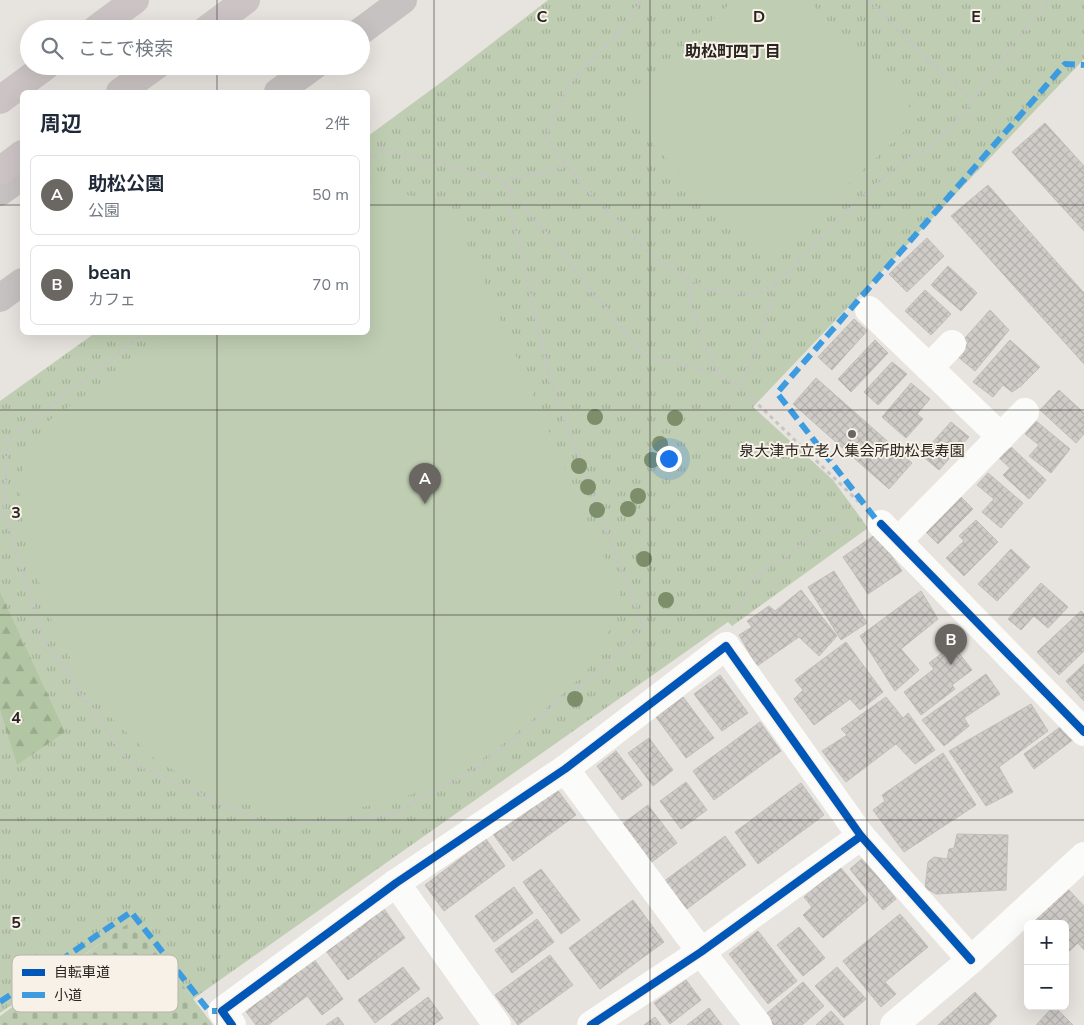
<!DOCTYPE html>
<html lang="ja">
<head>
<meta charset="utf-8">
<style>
  :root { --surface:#fff; --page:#f6f6f7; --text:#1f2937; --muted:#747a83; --line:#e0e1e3; --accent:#6a6763 }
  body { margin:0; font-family:"Nunito Sans","Noto Sans JP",sans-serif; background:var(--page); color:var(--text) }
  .controls { position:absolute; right:15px; bottom:15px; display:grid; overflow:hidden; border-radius:8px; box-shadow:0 5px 20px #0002 }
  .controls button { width:45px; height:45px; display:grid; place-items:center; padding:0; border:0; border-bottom:1px solid var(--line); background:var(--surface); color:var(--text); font:25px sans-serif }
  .you { position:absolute; left:668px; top:458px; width:18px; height:18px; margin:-12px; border:4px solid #fff; border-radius:50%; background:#1a73e8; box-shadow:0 0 0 8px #1a73e833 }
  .badge { display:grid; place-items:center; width:32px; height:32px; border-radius:50%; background:var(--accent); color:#fff; font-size:16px; font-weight:700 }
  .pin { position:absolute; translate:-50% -41px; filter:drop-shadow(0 1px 2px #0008) }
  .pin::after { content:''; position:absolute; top:26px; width:18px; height:15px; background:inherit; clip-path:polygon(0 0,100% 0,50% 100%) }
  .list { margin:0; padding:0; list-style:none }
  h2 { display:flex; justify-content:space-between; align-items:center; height:65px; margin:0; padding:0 20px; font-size:21px }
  h2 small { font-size:16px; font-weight:400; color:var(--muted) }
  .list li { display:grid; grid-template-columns:32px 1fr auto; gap:15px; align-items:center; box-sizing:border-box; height:80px; margin:0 10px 10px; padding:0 10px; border:1px solid var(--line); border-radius:8px }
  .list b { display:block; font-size:19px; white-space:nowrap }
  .list p { margin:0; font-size:16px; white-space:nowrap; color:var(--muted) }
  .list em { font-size:16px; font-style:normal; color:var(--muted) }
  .icon { flex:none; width:28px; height:28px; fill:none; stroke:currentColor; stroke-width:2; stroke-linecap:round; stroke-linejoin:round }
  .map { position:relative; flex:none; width:1084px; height:1025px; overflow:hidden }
  .search { position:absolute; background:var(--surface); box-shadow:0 5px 20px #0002; left:20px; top:20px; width:350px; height:55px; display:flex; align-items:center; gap:12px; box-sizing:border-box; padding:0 18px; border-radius:28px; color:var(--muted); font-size:19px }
  .panel { position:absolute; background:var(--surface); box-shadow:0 5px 20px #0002; left:20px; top:90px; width:350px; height:245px; border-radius:8px }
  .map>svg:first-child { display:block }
</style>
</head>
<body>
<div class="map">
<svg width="1084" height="1025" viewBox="0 0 1084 1025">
  <defs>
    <pattern id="grass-tufts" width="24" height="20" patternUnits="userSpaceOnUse" patternTransform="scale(1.25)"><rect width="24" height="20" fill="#bfceb2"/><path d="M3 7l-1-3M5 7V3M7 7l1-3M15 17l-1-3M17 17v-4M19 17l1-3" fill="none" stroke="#a4b199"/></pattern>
    <pattern id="forest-firs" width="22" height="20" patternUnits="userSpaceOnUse" patternTransform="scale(1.25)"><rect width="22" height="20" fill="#b3c6a4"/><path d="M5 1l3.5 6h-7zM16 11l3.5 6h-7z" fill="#9aaa8d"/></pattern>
    <pattern id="cemetery-stones" width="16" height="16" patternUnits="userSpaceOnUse" patternTransform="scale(1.25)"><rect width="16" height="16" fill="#bfceb2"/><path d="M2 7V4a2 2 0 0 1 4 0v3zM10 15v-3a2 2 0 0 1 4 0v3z" fill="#a4b199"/></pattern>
    <pattern id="building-cross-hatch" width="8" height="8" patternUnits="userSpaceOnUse" patternTransform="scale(1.25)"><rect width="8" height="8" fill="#cfccc8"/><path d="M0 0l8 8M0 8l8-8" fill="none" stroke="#b2afac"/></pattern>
  </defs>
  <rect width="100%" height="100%" fill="#e7e3de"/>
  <!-- grass -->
  <path fill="url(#grass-tufts)" d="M548 0H1084V59L753 407 833 480 868 528 732 626 728 622 193 999 133 921 0 1013V401L95 333 368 332V136L447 78Z"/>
  <!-- forest -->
  <path fill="url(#forest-firs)" d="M0 592 65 732 17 765 0 709Z"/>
  <!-- cemetery -->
  <path fill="url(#cemetery-stones)" d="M133 920 213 1025H0V1016Z"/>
  <!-- garden -->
  <g fill="#bfceb2">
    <path d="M734 0H808L919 117 766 262 619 109Z"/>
    <path d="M372 186 451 206 620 595 615 620 604 641 587 671 564 693 507 741 458 776 413 794 380 804 329 812 286 811 245 804 200 786 155 759 104 711 79 673 55 632 29 550 21 512 20 479 31 447 46 423 171 333 368 332V189Z"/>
  </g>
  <!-- building -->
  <g fill="url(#building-cross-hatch)" stroke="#c1beba">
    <path d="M1045 123 1084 166V231L1012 152Z"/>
    <path d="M988 185 1084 293V364L951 216Z"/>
    <path d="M927 238 944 256 907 292 889 274Z"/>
    <path d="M948 266 977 293 961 311 931 285Z"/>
    <path d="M925 290 951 314 931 335 905 311Z"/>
    <path d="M990 310 1009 330 975 371 957 356 968 343 965 338Z"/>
    <path d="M854 319 867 331 832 370 818 357Z"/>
    <path d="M875 340 888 353 851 392 838 379Z"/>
    <path d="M1010 340 1040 367 1021 386 1012 392 1003 385 993 397 973 382Z"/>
    <path d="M892 362 907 374 878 405 864 392Z"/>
    <path d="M816 378 912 463 889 489 793 404Z"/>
    <path d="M911 383 930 399 917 414 923 419 906 438 882 417Z"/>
    <path d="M1059 390 1084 413V434L1076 443 1040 410Z"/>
    <path d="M1036 421 1070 449 1051 473 1029 456 1039 445 1025 434Z"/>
    <path d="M951 422 969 437 939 470 921 455Z"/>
    <path d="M1008 444 1046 480 1029 499 1003 475 1010 468 997 456Z"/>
    <path d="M988 473 1023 503 1001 528 982 512 994 499 977 485Z"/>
    <path d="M961 497 973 509 938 544 925 531Z"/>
    <path d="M976 520 998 542 964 576 946 558 964 541 959 536Z"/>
    <path d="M876 534 902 571 868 594 843 557Z"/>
    <path d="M1011 549 1030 567 997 601 978 584Z"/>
    <path d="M834 571 867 623 841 640 808 587Z"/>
    <path d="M1041 583 1068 607 1048 628 1034 616 1021 630 1008 619Z"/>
    <path d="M801 590 837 636 819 656 799 637 757 666 739 635 752 627 747 621 769 606 775 611Z"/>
    <path d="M921 591 938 619 901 649 919 670 895 691 860 636Z"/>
    <path d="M1081 611 1084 614V651L1059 675 1037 652Z"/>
    <path d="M846 642 883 692 860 710 850 699 814 725 794 699 803 690 795 680Z"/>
    <path d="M953 645 972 670 952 685 955 689 921 715 904 692 934 669 929 663Z"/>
    <path d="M1084 664V701L1066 681Z"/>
    <path d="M986 674 1000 694 964 718 969 726 944 746 922 720Z"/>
    <path d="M720 675 748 713 722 731 694 694Z"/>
    <path d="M683 697 714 738 686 758 656 717Z"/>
    <path d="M886 697 903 718 908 713 935 750 915 764 896 744 846 782 822 751 847 735 841 729Z"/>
    <path d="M1031 704 1048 731 999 767 1013 792 986 806 949 751Z"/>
    <path d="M760 722 781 751 714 800 693 771Z"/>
    <path d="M1063 725 1074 739 1034 769 1024 754Z"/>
    <path d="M649 738 673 770 653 786 628 753Z"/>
    <path d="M616 751 642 785 622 800 597 766Z"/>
    <path d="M943 753 976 805 904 852 873 810 885 801 882 795Z"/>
    <path d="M686 782 707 810 681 829 660 801Z"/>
    <path d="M801 783 824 815 758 864 735 832Z"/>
    <path d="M556 788 576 815 513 861 493 834Z"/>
    <path d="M648 805 677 843 649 864 621 825Z"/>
    <path d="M957 834 1008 835 1006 890 936 894 925 888 928 862 934 857 947 859 949 849 954 848Z"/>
    <path d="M725 836 746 865 684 911 663 882Z"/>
    <path d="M486 839 505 866 444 911 425 885Z"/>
    <path d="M863 858 896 899 883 910 850 869Z"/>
    <path d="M840 867 868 900 823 938 803 915 812 907 804 897Z"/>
    <path d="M541 869 580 920 561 934 523 882Z"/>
    <path d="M514 887 533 913 494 942 475 916Z"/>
    <path d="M1067 888 1084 906V950L1078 943 1065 955V924H1028Z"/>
    <path d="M633 900 664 942 600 989 569 948Z"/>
    <path d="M381 905 405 938 348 980 323 947Z"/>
    <path d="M900 914 928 947 885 982 896 994 881 1007 843 961Z"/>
    <path d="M537 919 554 942 512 973 495 950Z"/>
    <path d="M799 927 825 958 803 976 777 945Z"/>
    <path d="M758 931 797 981 768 1004 729 954Z"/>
    <path d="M311 955 343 999 322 1015 307 996 268 1025H256L242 1006Z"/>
    <path d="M550 955 573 985 518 1025 495 995Z"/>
    <path d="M403 967 420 989 375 1023 358 1000Z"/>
    <path d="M837 967 866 999 844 1018 815 986Z"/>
    <path d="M686 980 701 1000 670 1024 654 1003Z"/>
    <path d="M803 982 824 1006 802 1025H774L765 1015Z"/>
    <path d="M975 992 997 1016 988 1025H938Z"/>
    <path d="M428 997 443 1018 433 1025H391Z"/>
    <path d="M1054 1006 1073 1025H1036Z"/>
    <path d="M709 1008 722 1025H687Z"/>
    <path d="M831 1011 844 1025H816Z"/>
    <path d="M338 1017 344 1025H326Z"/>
    <path d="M655 1017 661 1025H644Z"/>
  </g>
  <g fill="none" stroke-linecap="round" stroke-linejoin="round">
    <!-- path -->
    <g stroke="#c6c4c4" stroke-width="3" stroke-dasharray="4 4" stroke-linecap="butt">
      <path d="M641 0 614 39 569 83 545 138 585 188 653 257 709 290 758 295 792 268 855 203 899 165 930 146 964 112 1004 57 1049 0"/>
      <path d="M868 0 920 53 972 100"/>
      <path d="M368 160 383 148 504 181 567 166"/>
      <path d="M505 182 643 355 719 374"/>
      <path d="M687 277 693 311 704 343 719 374 741 388"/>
      <path d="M776 282 768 313 741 388 859 502"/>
      <path d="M146 332 7 440 4 511 42 636 128 761 271 826 391 815 473 771 608 664 643 627 550 380 504 181"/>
      <path d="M734 616 757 576 817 534 850 525"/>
    </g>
    <!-- minor -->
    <g stroke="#fbfbfa" stroke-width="28">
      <path d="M869 310 1001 437"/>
      <path d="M929 368 952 344"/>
      <path d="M881 524 1084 732"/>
      <path d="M898 541 1025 412"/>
      <path d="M565 769 701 952 758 1025"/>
      <path d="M396 883 497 1025"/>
      <path d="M232 1025 222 1011 396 883 565 769 726 646 861 836 971 960"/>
      <path d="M591 1025 701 952 861 836"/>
      <path d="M894 1025 971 960 1084 856"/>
    </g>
    <!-- primary -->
    <g stroke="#c6c2c1" stroke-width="28">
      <path d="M361 31 403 0"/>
      <path d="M278 92 314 66"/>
      <path d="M0 192 22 176"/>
      <path d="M0 298 22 282"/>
    </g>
    <!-- motorway -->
    <g stroke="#ccc4c4" stroke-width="28">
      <path d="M96 29 135 0"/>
      <path d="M207 29 246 0"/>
      <path d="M120 92 156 66"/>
      <path d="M0 100 46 66"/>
      <path d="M0 171 22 154"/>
    </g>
    <!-- quiet -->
    <g stroke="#3d9ce0" stroke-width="6" stroke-dasharray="12 6" stroke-linecap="butt">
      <path d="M875 518 777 393 1065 64 1084 65"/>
      <path d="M0 1002 131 912 209 1011H222"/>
    </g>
    <!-- cycleway casing -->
    <g stroke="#f8f1e7" stroke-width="11">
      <g id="cycleway">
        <path d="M881 524 1084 732"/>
        <path d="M232 1025 222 1011 396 883 565 769 726 646 861 836 971 960"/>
        <path d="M591 1025 701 952 861 836"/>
      </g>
    </g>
    <!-- cycleway -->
    <use href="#cycleway" stroke="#0057b8" stroke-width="8"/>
  </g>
  <!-- trees -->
  <g fill="#7c8e6a">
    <circle cx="595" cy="417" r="8"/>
    <circle cx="675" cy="418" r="8"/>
    <circle cx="660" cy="444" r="8"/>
    <circle cx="652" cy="460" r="8"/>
    <circle cx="579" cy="466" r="8"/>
    <circle cx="588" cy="487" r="8"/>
    <circle cx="638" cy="496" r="8"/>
    <circle cx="628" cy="509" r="8"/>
    <circle cx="597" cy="510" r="8"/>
    <circle cx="644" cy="559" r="8"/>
    <circle cx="666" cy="600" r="8"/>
    <circle cx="575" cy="699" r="8"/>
  </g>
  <!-- grid -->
  <path fill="none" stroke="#272421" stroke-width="1" stroke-opacity="0.55" d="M217 0V29M434 0V1025M650 0V1025M867 0V1025M217 66V92M0 205H22M368 205H1084M217 332V1025M0 410H1084M0 615H1084M0 820H1084"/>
  <!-- markers -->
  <circle fill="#6a6763" stroke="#f8f1e7" stroke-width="2" cx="852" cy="434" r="5"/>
  <g text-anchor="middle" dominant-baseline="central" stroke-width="4" stroke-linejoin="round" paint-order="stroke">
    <!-- poi labels -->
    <g font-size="15" fill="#272421" stroke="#f8f1e7">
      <text x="852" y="451">泉大津市立老人集会所助松長寿園</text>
    </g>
    <!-- neighbourhood labels -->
    <g font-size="16" font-weight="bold" fill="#272421" stroke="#f8f1e7">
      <text x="733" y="52">助松町四丁目</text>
    </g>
  </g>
  <!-- legend -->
  <rect x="12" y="955" width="166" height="57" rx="8" fill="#f8f1e7" stroke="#b9b4ac" stroke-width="1"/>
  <rect x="22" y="969" width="23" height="7" fill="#0057b8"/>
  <rect x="22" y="992" width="23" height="6" fill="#3d9ce0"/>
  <g font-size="14" fill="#272421">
    <text x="54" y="977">自転車道</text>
    <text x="54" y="1000">小道</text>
  </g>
  <g font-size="16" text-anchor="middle" font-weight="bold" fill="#272421" stroke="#f8f1e7" stroke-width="4" stroke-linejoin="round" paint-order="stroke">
    <text x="542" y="22">C</text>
    <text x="759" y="22">D</text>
    <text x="976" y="22">E</text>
    <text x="16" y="518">3</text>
    <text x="16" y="723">4</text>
    <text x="16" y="928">5</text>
  </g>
</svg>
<div class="controls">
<button>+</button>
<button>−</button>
</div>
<div class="you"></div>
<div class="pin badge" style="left:425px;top:504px">A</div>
<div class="pin badge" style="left:951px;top:665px">B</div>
<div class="search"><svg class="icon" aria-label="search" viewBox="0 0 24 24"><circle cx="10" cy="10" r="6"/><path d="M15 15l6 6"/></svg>ここで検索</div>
<section class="panel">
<h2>周辺<small>2件</small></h2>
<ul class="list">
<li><span class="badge">A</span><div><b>助松公園</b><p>公園</p></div><em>50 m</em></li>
<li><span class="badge">B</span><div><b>bean</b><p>カフェ</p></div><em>70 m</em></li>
</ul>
</section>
</div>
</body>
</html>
